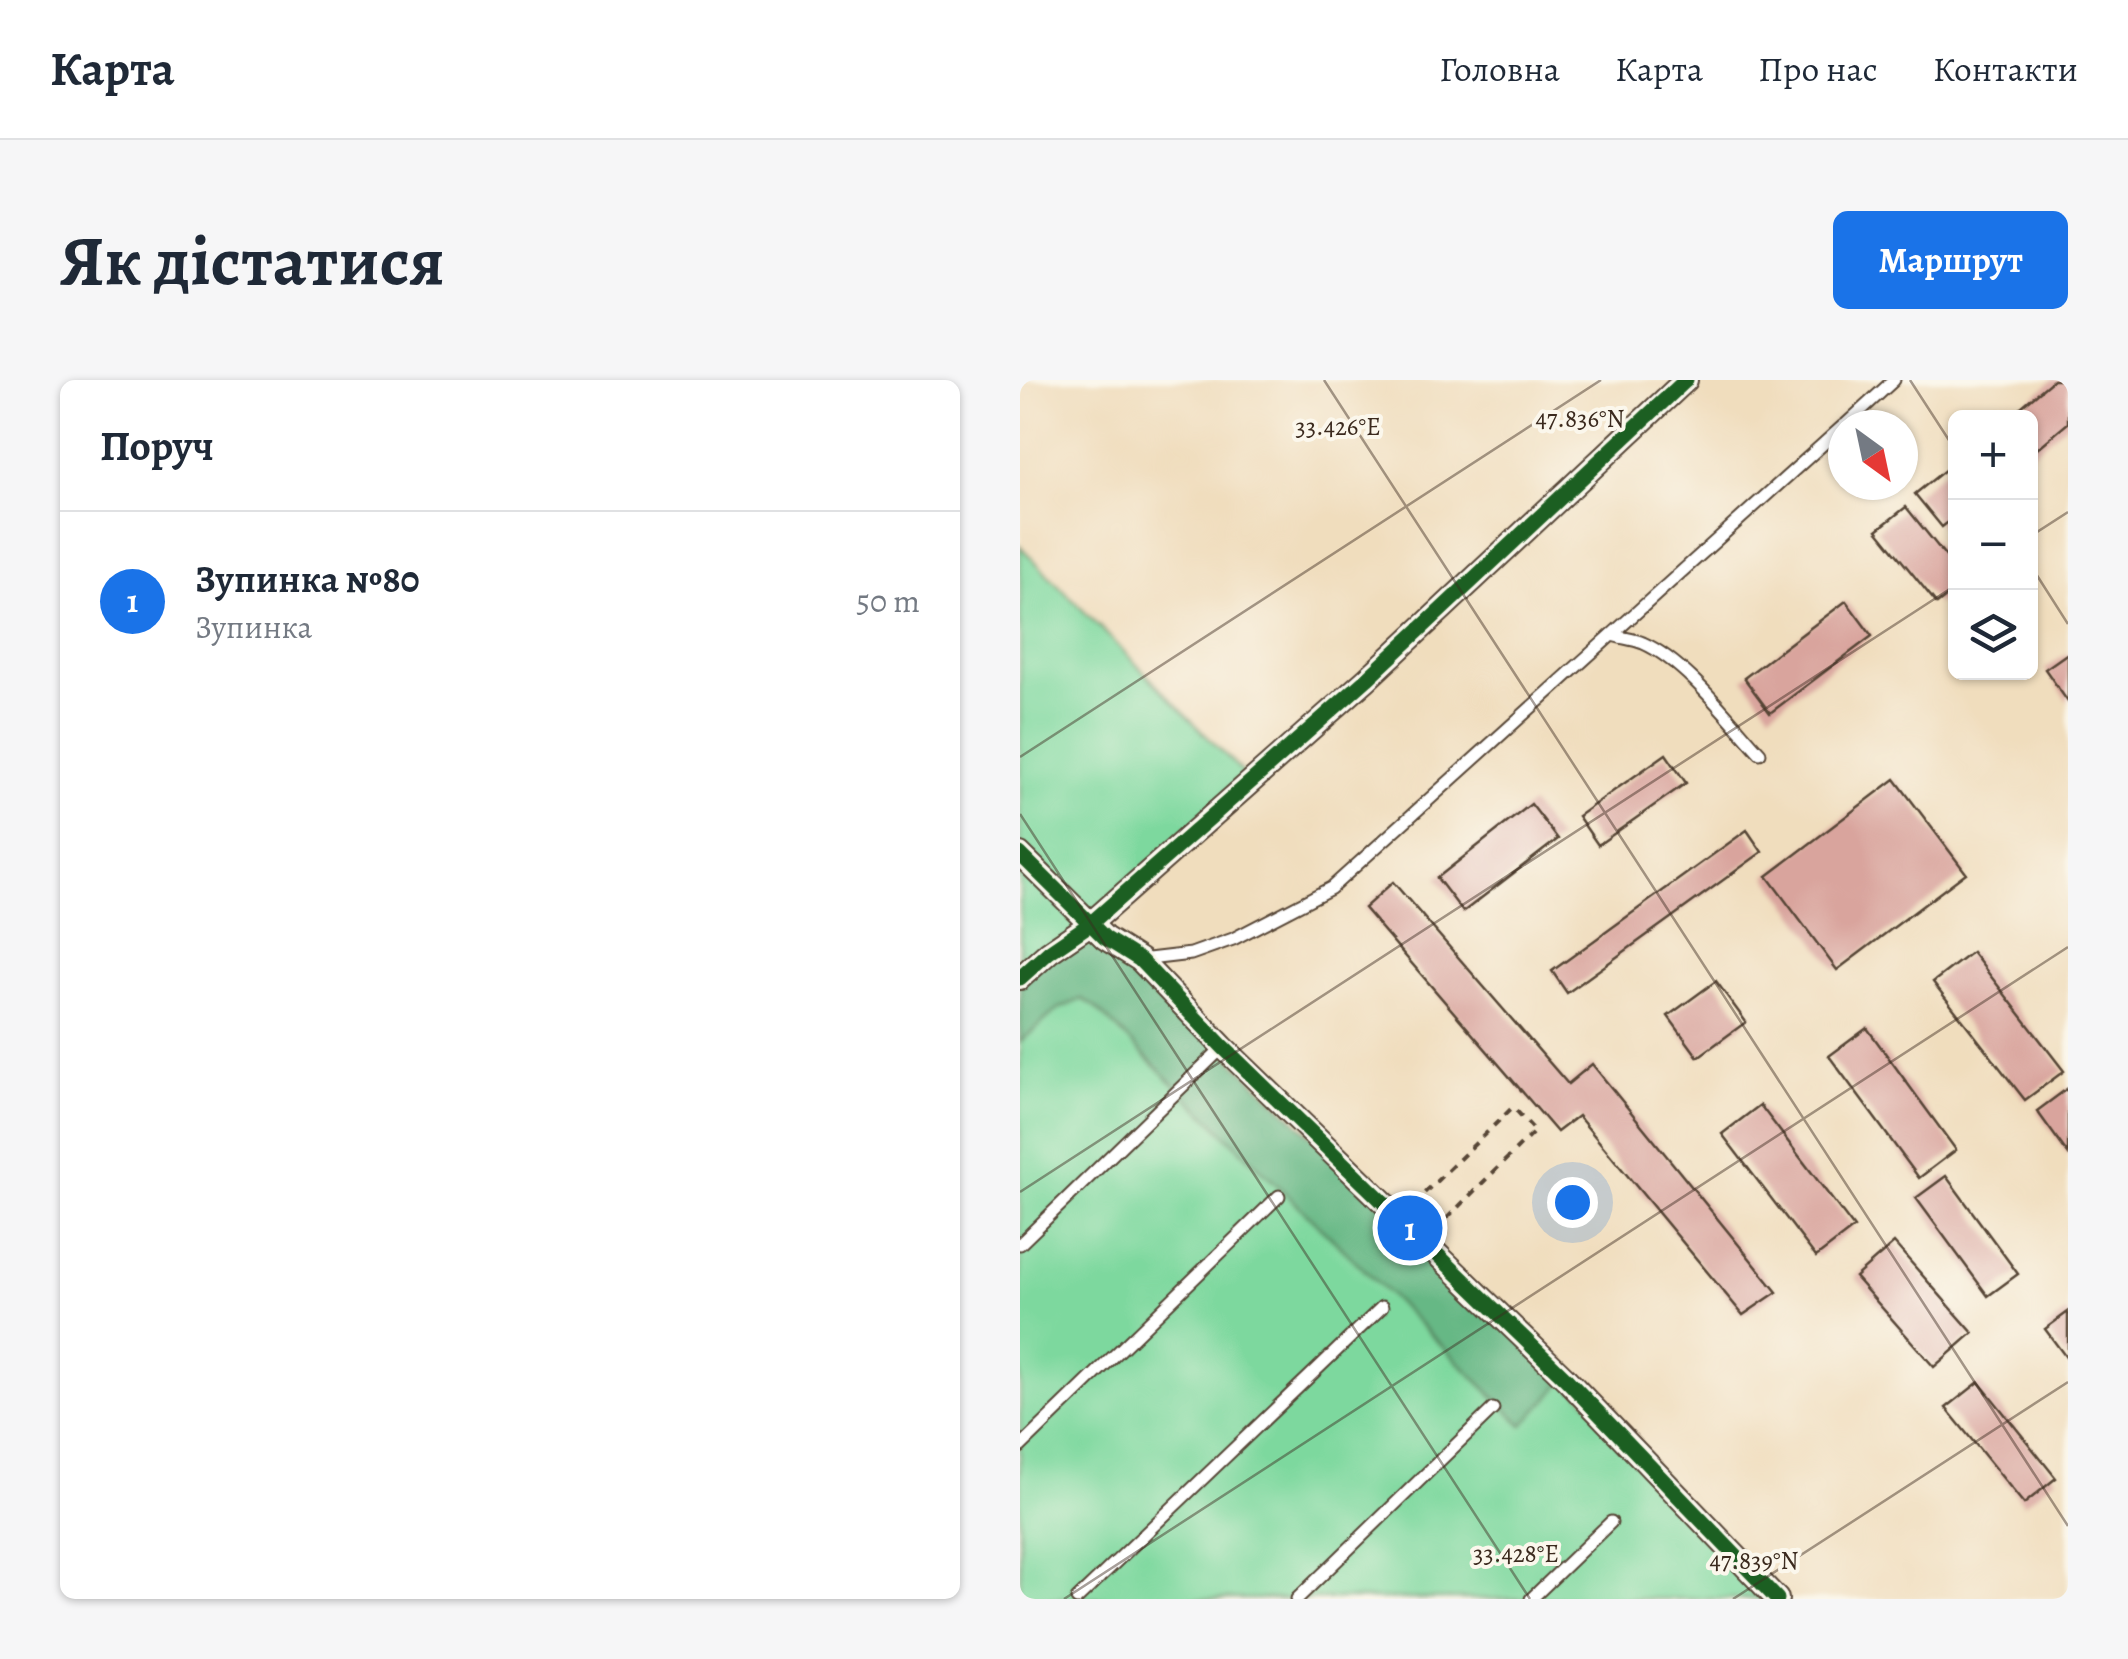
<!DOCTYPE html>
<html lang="uk">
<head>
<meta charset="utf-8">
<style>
  :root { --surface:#fff; --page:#f6f6f7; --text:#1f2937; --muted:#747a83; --line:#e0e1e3; --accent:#1a73e8 }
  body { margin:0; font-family:Alegreya,serif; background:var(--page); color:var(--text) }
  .controls { position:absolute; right:30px; top:30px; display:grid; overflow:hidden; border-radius:15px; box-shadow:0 2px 8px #0004 }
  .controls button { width:90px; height:90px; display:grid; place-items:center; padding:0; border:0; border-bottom:2px solid var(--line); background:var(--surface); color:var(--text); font:50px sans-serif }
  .compass { position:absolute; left:808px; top:30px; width:90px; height:90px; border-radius:50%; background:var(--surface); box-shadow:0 2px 8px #0004; rotate:147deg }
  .you { position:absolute; left:552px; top:822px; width:35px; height:35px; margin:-25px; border:8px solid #fff; border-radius:50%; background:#1a73e8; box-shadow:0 0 0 15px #1a73e833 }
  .badge { display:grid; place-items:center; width:65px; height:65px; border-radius:50%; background:var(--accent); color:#fff; font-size:32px; font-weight:700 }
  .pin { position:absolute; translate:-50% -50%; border:5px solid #fff; box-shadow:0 2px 10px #0006 }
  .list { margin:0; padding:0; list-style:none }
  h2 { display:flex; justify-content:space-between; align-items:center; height:130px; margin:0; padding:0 40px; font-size:42px }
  h2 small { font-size:32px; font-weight:400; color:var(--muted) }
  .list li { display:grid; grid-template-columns:65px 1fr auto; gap:30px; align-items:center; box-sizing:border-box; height:180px; padding:0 40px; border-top:2px solid var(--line) }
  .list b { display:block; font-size:38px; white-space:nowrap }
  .list p { margin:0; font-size:32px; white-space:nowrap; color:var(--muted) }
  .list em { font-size:32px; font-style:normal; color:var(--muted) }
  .icon { flex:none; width:55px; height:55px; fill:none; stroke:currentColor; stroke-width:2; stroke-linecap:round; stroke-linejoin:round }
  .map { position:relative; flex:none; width:1048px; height:1219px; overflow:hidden; border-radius:15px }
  header { display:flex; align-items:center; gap:60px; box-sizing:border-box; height:140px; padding:0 50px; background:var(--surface); border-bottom:2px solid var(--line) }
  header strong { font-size:48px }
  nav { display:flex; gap:55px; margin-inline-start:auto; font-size:35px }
  .intro { display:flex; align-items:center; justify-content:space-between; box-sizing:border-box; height:240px; padding:0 60px }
  h1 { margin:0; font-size:70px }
  .button { padding:25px 45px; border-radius:15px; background:var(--accent); color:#fff; font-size:35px; font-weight:700 }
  main { display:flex; gap:60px; padding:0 60px }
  aside { flex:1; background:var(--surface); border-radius:15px; box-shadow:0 2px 8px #0004 }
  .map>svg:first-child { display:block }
</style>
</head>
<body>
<header>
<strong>Карта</strong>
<nav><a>Головна</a><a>Карта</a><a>Про нас</a><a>Контакти</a></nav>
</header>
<div class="intro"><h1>Як дістатися</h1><a class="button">Маршрут</a></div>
<main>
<aside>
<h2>Поруч<small></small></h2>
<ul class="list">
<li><span class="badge">1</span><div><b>Зупинка №80</b><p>Зупинка</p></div><em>50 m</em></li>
</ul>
</aside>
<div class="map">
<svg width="1048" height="1219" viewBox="0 0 1048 1219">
  <rect width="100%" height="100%" fill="#fbf7ec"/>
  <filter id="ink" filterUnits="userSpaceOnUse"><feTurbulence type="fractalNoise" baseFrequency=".01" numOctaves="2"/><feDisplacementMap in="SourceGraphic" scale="20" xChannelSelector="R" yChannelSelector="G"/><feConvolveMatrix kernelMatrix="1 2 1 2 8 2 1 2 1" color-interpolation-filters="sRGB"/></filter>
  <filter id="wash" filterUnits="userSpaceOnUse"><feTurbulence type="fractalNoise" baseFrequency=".0048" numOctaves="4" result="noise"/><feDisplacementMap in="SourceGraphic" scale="40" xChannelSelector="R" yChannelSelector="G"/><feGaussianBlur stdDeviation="2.25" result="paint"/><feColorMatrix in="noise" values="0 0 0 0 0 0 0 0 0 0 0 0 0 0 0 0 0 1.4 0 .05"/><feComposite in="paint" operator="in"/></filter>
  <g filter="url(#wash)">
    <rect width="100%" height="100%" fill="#f0ddbd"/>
    <!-- green -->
    <g fill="#7dd89e" stroke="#5c815e" stroke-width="2.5">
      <path d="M0 166 232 402 0 598Z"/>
      <path d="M62 619 75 627 503 1045 546 999 753 1219H0V662L38 629Z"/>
    </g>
    <!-- forest -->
    <path fill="#66b885" stroke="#507152" stroke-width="2.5" d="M70 544 546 999 503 1045 75 627 62 619 38 629 0 662V598Z"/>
    <g id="blocks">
      <!-- building -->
      <g fill="#d9a49d">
        <path d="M1033 0H1048V43L1011 74V38H988Z"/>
        <path d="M936 81V136L922 147 895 114Z"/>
        <path d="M886 127 936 189V209L917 224 857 150Z"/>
        <path d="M826 221 852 256 750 333 724 298Z"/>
        <path d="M1048 273V322L1025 289Z"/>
        <path d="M646 374 666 403 578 465 558 436Z"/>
        <path d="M875 399 946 493 817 590 747 496Z"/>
        <path d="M511 424 538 459 443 532 417 498Z"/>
        <path d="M727 450 742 472 547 613 532 591Z"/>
        <path d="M373 502 548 704 572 684 757 912 723 935 558 736 537 752 344 528Z"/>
        <path d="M952 572 1044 691 1005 720 913 602Z"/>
        <path d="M696 601 726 642 678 677 648 636Z"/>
        <path d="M847 648 936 770 899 798 809 676Z"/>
        <path d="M1048 708V774L1017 731Z"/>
        <path d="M740 725 834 848 796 877 702 754Z"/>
        <path d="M926 796 998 894 968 916 896 818Z"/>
        <path d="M874 863 953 953 914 987 835 897Z"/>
        <path d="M1048 932V980L1025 949Z"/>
        <path d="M959 1002 1036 1098 1004 1124 926 1028Z"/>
      </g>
    </g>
  </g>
  <g filter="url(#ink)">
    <use href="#blocks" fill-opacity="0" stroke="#564536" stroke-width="2.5"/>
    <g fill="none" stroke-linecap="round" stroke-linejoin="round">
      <!-- lane casing -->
      <g stroke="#564536" stroke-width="15">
        <g id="lane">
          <path d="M825 45 874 0"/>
          <path d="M592 255C601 258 613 259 623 263 666 282 708 338 740 373"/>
          <path d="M120 580 171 574 213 559 311 508 823 46"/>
          <path d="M0 864 203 667"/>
          <path d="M0 1067 259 816"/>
          <path d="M57 1219 362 927"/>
          <path d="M277 1219 473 1029"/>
          <path d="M511 1219 591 1142"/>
        </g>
      </g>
      <!-- street casing -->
      <g stroke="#564536" stroke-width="26">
        <g id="street">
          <path d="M0 474 85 558 120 580 203 667 546 999 757 1219"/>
          <path d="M0 598 29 572 70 544 347 299 666 0"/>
        </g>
      </g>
      <!-- path -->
      <path stroke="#564536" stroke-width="4" stroke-dasharray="8 8" stroke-linecap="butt" d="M393 824 493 727 515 751 420 845"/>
      <!-- lane -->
      <use href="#lane" stroke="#fff" stroke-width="11"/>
      <!-- street -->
      <use href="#street" stroke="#fff" stroke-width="22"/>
      <!-- cycleway casing -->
      <g stroke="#fbf7ec" stroke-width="21">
        <g id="cycleway">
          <path d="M0 474 85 558 120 580 203 667 546 999 757 1219"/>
          <path d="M0 598 29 572 70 544 347 299 666 0"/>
        </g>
      </g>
      <!-- cycleway -->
      <use href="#cycleway" stroke="#1b5e20" stroke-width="15"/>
    </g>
  </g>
  <!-- ticks -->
  <path fill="none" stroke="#3b2a1e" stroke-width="2.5" stroke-opacity="0.45" d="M304 0 1048 1146M890 0 936 71M1011 156 1048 132M1011 186 1048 244M0 377 581 0M0 434 510 1219M0 812 936 205M44 1219 1048 567M713 1219 1048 1002"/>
  <g font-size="25" text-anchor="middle" fill="#3b2a1e" stroke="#fbf7ec" stroke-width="8" stroke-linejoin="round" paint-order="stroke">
    <text x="560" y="47">47.836°N</text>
    <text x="318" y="55">33.426°E</text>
    <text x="496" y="1182">33.428°E</text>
    <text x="734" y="1189">47.839°N</text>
  </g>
</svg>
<div class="controls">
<button>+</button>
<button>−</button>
<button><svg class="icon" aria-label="layers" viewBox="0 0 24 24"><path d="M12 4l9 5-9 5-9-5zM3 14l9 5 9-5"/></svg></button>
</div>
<svg class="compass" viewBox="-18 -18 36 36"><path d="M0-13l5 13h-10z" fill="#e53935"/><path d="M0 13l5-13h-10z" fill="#747a83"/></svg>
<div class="you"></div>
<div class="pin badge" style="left:390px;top:848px">1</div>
</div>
</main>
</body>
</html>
